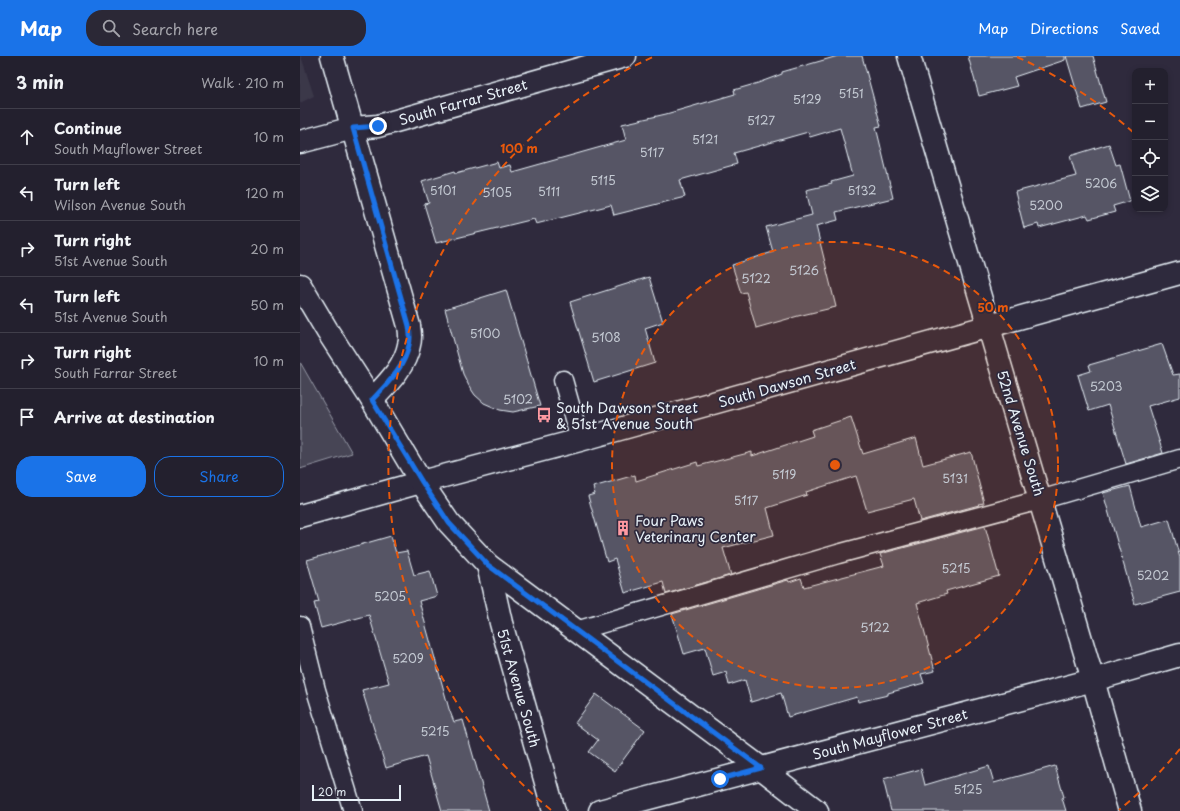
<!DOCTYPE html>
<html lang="en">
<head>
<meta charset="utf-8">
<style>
  :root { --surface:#23202e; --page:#2b2836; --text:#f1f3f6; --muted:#a3a3aa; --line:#403e4a; --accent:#1a73e8 }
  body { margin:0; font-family:"Playpen Sans",sans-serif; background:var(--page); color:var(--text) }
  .controls { position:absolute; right:12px; top:12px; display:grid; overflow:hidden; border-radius:8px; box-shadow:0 2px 6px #0003 }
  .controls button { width:36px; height:36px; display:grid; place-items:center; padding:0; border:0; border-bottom:1px solid var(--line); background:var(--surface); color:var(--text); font:20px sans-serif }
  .scale { position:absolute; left:12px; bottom:10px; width:89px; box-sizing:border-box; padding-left:4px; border:2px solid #e8f1f8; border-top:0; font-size:11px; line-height:14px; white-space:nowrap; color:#e8f1f8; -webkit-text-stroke:3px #2f2a3d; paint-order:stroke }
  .stop { position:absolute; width:12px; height:12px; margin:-9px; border:3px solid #1a73e8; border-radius:50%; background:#fff }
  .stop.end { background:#1a73e8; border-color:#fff; box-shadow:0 1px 4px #0008 }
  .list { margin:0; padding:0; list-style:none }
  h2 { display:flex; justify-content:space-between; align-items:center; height:52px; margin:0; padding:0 16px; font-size:17px }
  h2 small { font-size:13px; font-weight:400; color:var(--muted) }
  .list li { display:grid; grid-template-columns:26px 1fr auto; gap:12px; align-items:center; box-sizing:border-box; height:56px; padding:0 16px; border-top:1px solid var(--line) }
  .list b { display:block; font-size:15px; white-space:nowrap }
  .list p { margin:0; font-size:13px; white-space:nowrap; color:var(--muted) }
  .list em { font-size:13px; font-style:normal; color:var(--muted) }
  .actions { display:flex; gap:8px; padding:12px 16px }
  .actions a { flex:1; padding:9px 0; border:1px solid var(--accent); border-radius:16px; text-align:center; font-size:14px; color:var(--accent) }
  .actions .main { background:var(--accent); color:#fff }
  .icon { flex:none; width:22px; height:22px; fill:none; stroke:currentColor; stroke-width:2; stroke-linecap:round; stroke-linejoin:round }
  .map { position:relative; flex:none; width:880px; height:755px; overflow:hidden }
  header { display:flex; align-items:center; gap:24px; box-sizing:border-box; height:56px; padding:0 20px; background:var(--accent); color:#fff }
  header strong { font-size:19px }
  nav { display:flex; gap:22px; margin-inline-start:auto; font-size:14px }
  .search { width:280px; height:36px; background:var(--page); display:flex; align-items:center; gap:10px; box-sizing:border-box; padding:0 14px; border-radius:16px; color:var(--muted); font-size:15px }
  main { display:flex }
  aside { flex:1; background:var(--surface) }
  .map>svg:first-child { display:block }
</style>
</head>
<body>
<header>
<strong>Map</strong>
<div class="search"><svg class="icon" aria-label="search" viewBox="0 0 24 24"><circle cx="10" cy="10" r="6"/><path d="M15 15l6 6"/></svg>Search here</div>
<nav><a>Map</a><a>Directions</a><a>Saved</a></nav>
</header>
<main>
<aside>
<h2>3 min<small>Walk · 210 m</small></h2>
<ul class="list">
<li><svg class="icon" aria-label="ahead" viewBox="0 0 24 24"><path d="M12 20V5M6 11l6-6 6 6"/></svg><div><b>Continue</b><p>South Mayflower Street</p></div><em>10 m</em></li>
<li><svg class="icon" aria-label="left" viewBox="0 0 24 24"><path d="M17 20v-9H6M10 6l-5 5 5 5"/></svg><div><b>Turn left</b><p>Wilson Avenue South</p></div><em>120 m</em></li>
<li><svg class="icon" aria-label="right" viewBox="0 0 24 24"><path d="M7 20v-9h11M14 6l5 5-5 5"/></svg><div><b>Turn right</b><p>51st Avenue South</p></div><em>20 m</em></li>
<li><svg class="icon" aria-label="left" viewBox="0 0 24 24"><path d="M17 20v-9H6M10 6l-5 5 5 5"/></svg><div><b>Turn left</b><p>51st Avenue South</p></div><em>50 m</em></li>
<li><svg class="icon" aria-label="right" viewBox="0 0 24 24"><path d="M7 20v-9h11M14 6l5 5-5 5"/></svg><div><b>Turn right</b><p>South Farrar Street</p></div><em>10 m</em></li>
<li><svg class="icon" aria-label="arrive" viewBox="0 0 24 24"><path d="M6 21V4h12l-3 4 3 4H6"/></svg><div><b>Arrive at destination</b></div></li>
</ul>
<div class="actions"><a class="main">Save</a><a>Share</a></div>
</aside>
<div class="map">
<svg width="880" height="755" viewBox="0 0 880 755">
  <rect width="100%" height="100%" fill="#2f2a3d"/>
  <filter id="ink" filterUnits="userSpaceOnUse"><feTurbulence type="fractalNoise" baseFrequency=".025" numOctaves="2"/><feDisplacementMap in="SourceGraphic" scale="8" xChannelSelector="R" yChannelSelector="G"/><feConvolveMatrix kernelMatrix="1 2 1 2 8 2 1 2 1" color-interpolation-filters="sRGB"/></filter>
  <g filter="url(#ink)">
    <!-- built -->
    <path fill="#3b3749" d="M0 0H1L14 40 0 47Z"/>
    <!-- green -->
    <path fill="#464455" stroke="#979aa6" d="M0 306 52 397 0 413Z"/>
    <!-- building -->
    <g fill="#575565" stroke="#e8f1f8">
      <path d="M538 0H562L581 70 576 71 593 142 536 156 538 164 516 170 536 251 498 260 456 272 446 236 441 237 432 209 473 196 466 171 512 159 506 134 532 128 531 126 553 120 540 72 510 81 508 76 434 97 437 108 380 124 385 141 314 159 311 149 236 168 234 163 136 187 124 148 129 147 122 125 155 115 156 117 197 106 199 112 210 109 212 116 326 84 322 68 366 58 435 38 434 34 458 27 482 18V16Z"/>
      <path d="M668 0H765V4L714 21 717 30 679 40Z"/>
      <path d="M766 0H793L806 46 782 53Z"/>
      <path d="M809 88 816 109 820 108 830 145 813 150 815 156 789 163 787 159 739 172 738 168 724 172 715 136 776 120 770 100Z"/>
      <path d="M349 221 363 266 345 272 355 307 294 326 270 246Z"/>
      <path d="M206 234 240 350 213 356 200 354 184 347 175 339 169 330 163 318 145 253Z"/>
      <path d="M862 288 873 319 880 318V341L848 350 863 397 826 408 808 349 789 355 778 319 791 315 789 309Z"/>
      <path d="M551 361 563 398 616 382 623 409 671 396 684 447 678 448 679 449 620 465 614 443 567 455 556 420 506 436 507 439 467 452 474 479 423 492 431 519 366 538 363 526 325 537 315 503 307 506 288 440 295 438 293 431 335 419 336 425 397 406 398 410 452 396V400L513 380 511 374Z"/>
      <path d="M830 430 841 471 869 463 880 502V536L835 548 803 437Z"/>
      <path d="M685 470 699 520 646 535 647 538 617 547 635 615 621 618 624 627 588 637V639L558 646 557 641 488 661 481 637 451 646 445 624 429 629 426 616 413 620 405 592 384 598 372 558 488 524 489 526 501 522 504 531 584 510 580 498Z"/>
      <path d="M91 480 96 497 107 495 114 519 130 515 137 540 119 545 149 653 154 666 163 664 189 755H142L126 700 86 712 62 634 89 627 69 559 21 572 14 547 19 546 7 504Z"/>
      <path d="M296 638 345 674 315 715 289 696 298 684 275 667Z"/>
      <path d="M689 710 694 727 755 710 764 741 762 742 766 755H591L583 723 621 713 625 729Z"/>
    </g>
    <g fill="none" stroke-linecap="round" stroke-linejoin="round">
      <!-- lane casing -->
      <g stroke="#e8f1f8" stroke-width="21">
        <g id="lane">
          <path d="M263 324 280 384"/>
          <path d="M0 570 16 634 53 755"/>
          <path d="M276 575 538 498 740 444 880 403"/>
        </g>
      </g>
      <!-- street casing -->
      <g stroke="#e8f1f8" stroke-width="25">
        <g id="street">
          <path d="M32 0 109 270C110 276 111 283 109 289 105 311 87 328 72 344"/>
          <path d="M609 0 793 624 830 755"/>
          <path d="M0 86 53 72 78 70 325 0"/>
          <path d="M0 460 121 426"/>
          <path d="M188 509 201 567 254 755"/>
          <path d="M300 755 793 624 880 599"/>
        </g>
      </g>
      <!-- secondary casing -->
      <g stroke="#e8f1f8" stroke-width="25">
        <g id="secondary">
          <path d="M0 229 28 276 72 344 121 426 149 467 188 509 461 712 517 755"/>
          <path d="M121 426 280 384 880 217"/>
        </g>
      </g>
      <!-- lane -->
      <use href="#lane" stroke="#2f2a3d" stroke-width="18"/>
      <!-- street -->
      <use href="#street" stroke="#2f2a3d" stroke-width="22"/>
      <!-- secondary -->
      <use href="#secondary" stroke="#2f2a3d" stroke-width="22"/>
    </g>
  </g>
  <g fill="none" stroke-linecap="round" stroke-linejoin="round" filter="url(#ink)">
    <!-- route -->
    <path stroke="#1a73e8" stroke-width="5" d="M78 70 53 72 109 270C110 276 111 283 109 289 105 311 87 328 72 344L122 426 149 467 188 509 461 712 420 723"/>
  </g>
  <!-- distance rings -->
  <circle cx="535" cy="409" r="223" fill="#e8590c" fill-opacity=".12"/>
  <g fill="none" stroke="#e8590c" stroke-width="2" stroke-dasharray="7 5">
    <circle cx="535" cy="409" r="223"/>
    <path d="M880 693A447 447 0 0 1 819 754M251 754A447 447 0 0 1 353 1M717 1A447 447 0 0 1 834 77"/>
  </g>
  <!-- icons -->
  <defs>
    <g id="bus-bare" transform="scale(1.2)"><path d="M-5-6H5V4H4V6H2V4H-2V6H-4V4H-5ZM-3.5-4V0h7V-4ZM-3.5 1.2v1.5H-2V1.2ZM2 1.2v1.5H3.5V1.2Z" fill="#ff9aa2" stroke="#2f2a3d" stroke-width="2.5" paint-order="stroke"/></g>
    <g id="building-bare" transform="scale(1.2)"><path d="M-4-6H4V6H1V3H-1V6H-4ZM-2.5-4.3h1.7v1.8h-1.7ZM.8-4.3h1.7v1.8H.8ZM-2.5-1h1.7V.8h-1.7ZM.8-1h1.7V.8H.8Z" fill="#ff9aa2" stroke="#2f2a3d" stroke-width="2.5" paint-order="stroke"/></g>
  </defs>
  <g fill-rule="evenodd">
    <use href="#bus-bare" x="244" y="359"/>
    <use href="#building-bare" x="323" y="472"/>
  </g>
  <g text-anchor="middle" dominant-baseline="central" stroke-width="3.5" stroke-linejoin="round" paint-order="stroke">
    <!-- number labels -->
    <g font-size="12" fill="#c4cad3">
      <text x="551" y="37">5151</text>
      <text x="507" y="43">5129</text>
      <text x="461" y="64">5127</text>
      <text x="405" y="83">5121</text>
      <text x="352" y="96">5117</text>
      <text x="303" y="124">5115</text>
      <text x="801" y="127">5206</text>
      <text x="143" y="134">5101</text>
      <text x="562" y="134">5132</text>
      <text x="249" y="135">5111</text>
      <text x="197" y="136">5105</text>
      <text x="746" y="149">5200</text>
      <text x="504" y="214">5126</text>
      <text x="456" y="222">5122</text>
      <text x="185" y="277">5100</text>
      <text x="306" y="281">5108</text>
      <text x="806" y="330">5203</text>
      <text x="218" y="343">5102</text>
      <text x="484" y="418">5119</text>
      <text x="655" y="422">5131</text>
      <text x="446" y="444">5117</text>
      <text x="656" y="512">5215</text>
      <text x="853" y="519">5202</text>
      <text x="90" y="540">5205</text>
      <text x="575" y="571">5122</text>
      <text x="108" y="602">5209</text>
      <text x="135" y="675">5215</text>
      <text x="668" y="733">5125</text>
    </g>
    <!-- street labels -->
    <g font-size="14" fill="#e8f1f8" stroke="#2f2a3d">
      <text transform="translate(163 46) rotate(-16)">South Farrar Street</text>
      <text transform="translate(487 327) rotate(-16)">South Dawson Street</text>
      <text transform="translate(721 377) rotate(73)">52nd Avenue South</text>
      <text transform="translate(219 632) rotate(74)">51st Avenue South</text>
      <text transform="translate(590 678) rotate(-15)">South Mayflower Street</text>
    </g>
    <!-- poi labels -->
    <g font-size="14" fill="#e8f1f8" stroke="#2f2a3d" text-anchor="start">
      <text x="256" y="351">South Dawson Street<tspan x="256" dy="16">&amp; 51st Avenue South</tspan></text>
      <text x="335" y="464">Four Paws<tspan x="335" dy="16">Veterinary Center</tspan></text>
    </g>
  </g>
  <circle cx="535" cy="409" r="6" fill="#e8590c" stroke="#2f2a3d" stroke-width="2"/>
  <g font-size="12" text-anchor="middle" font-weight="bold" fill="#e8590c" stroke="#2f2a3d" stroke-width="3.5" stroke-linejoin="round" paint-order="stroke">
    <text x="219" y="97">100 m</text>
    <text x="693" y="256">50 m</text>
  </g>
</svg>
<div class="controls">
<button>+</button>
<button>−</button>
<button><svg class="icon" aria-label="locate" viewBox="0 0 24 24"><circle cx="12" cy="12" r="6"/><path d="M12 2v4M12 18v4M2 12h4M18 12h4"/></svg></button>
<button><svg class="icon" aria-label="layers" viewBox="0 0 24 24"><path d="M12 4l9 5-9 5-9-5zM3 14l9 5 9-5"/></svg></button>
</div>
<div class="scale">20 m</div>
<div class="stop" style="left:420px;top:723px"></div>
<div class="stop end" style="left:78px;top:70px"></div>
</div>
</main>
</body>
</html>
